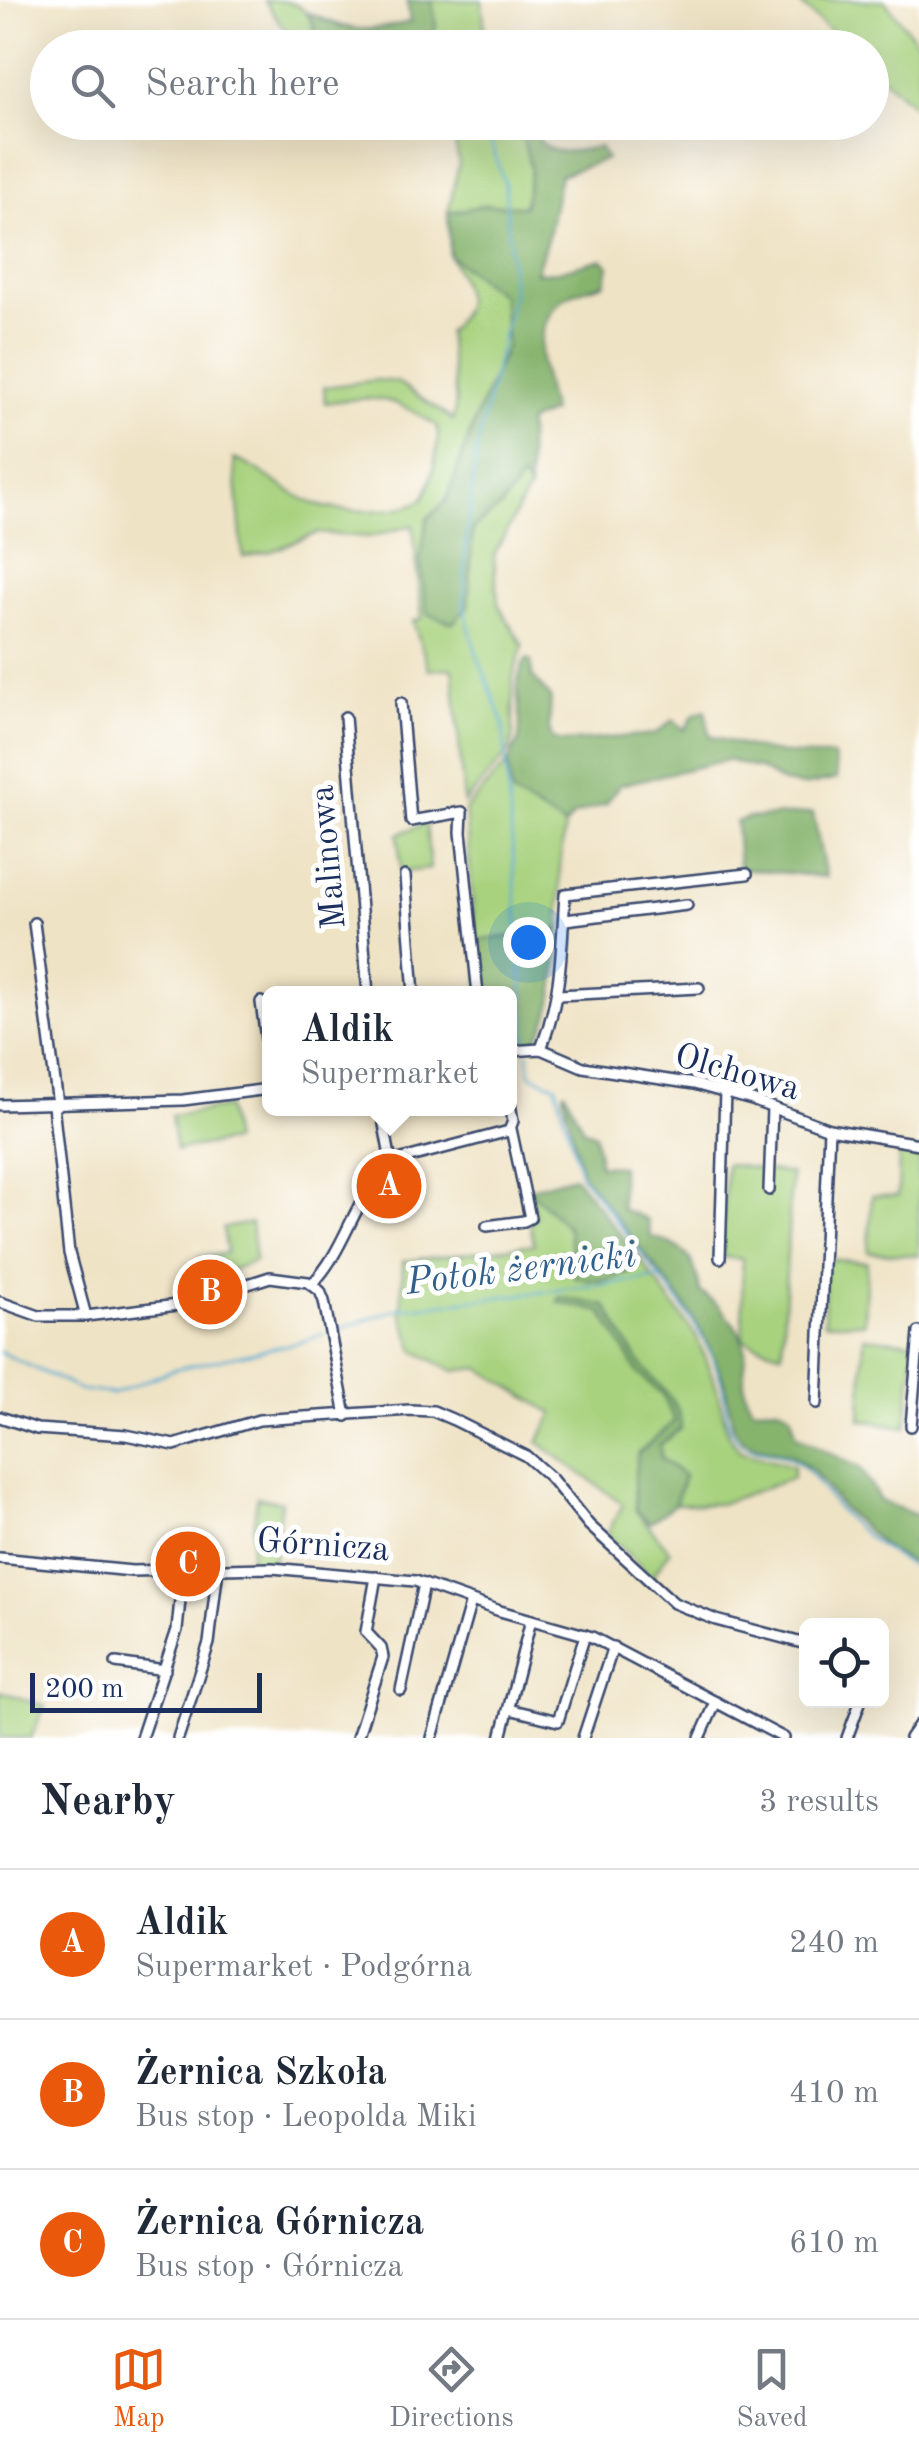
<!DOCTYPE html>
<html lang="en">
<head>
<meta charset="utf-8">
<style>
  :root { --surface:#fff; --page:#f2f2f3; --text:#1f2937; --muted:#747a83; --line:#e0e1e3; --accent:#ea580c }
  body { margin:0; font-family:"Old Standard TT",serif; background:var(--page); color:var(--text) }
  .controls { position:absolute; right:30px; bottom:30px; display:grid; overflow:hidden; border-radius:15px; box-shadow:0 10px 40px #0002 }
  .controls button { width:90px; height:90px; display:grid; place-items:center; padding:0; border:0; border-bottom:2px solid var(--line); background:var(--surface); color:var(--text); font:50px sans-serif }
  .scale { position:absolute; left:30px; bottom:25px; width:232px; box-sizing:border-box; padding-left:10px; border:5px solid #1b2f5e; border-top:0; font-size:28px; line-height:35px; white-space:nowrap; color:#1b2f5e; -webkit-text-stroke:8px #fff; paint-order:stroke }
  .you { position:absolute; left:528px; top:942px; width:35px; height:35px; margin:-25px; border:8px solid #fff; border-radius:50%; background:#1a73e8; box-shadow:0 0 0 15px #1a73e833 }
  .badge { display:grid; place-items:center; width:65px; height:65px; border-radius:50%; background:var(--accent); color:#fff; font-size:32px; font-weight:700 }
  .pin { position:absolute; translate:-50% -50%; border:5px solid #fff; box-shadow:0 2px 10px #0006 }
  .popup { position:absolute; left:262px; top:986px; width:255px; height:130px; box-sizing:border-box; display:grid; place-content:center; border-radius:15px; background:var(--surface); filter:drop-shadow(0 2px 8px #0005); font-size:32px; white-space:nowrap; color:var(--muted) }
  .popup b { font-size:38px; color:var(--text) }
  .popup::after { content:''; position:absolute; left:50%; top:100%; margin-left:-20px; border:20px solid transparent; border-top-color:var(--surface) }
  .list { margin:0; padding:0; list-style:none }
  h2 { display:flex; justify-content:space-between; align-items:center; height:130px; margin:0; padding:0 40px; font-size:42px }
  h2 small { font-size:32px; font-weight:400; color:var(--muted) }
  .list li { display:grid; grid-template-columns:65px 1fr auto; gap:30px; align-items:center; box-sizing:border-box; height:150px; padding:0 40px; border-top:2px solid var(--line) }
  .list b { display:block; font-size:38px; white-space:nowrap }
  .list p { margin:0; font-size:32px; white-space:nowrap; color:var(--muted) }
  .list em { font-size:32px; font-style:normal; color:var(--muted) }
  .icon { flex:none; width:55px; height:55px; fill:none; stroke:currentColor; stroke-width:2; stroke-linecap:round; stroke-linejoin:round }
  .map { position:relative; flex:none; width:919px; height:1738px; overflow:hidden }
  .search { position:absolute; background:var(--surface); box-shadow:0 10px 40px #0002; left:30px; right:30px; top:30px; height:110px; display:flex; align-items:center; gap:25px; box-sizing:border-box; padding:0 35px; border-radius:55px; color:var(--muted); font-size:38px }
  .sheet { height:580px; background:var(--surface) }
  nav { display:flex; justify-content:space-around; align-items:center; box-sizing:border-box; height:140px; border-top:2px solid var(--line); background:var(--surface); font-size:28px; color:var(--muted) }
  nav a { display:grid; justify-items:center; gap:5px }
  nav .on { color:var(--accent) }
  .map>svg:first-child { display:block }
</style>
</head>
<body>
<div class="map">
<svg width="919" height="1738" viewBox="0 0 919 1738">
  <rect width="100%" height="100%" fill="#fff"/>
  <filter id="ink" filterUnits="userSpaceOnUse"><feTurbulence type="fractalNoise" baseFrequency=".01" numOctaves="2"/><feDisplacementMap in="SourceGraphic" scale="20" xChannelSelector="R" yChannelSelector="G"/><feConvolveMatrix kernelMatrix="1 2 1 2 8 2 1 2 1" color-interpolation-filters="sRGB"/></filter>
  <filter id="wash" filterUnits="userSpaceOnUse"><feTurbulence type="fractalNoise" baseFrequency=".0048" numOctaves="4" result="noise"/><feDisplacementMap in="SourceGraphic" scale="40" xChannelSelector="R" yChannelSelector="G"/><feGaussianBlur stdDeviation="2.25" result="paint"/><feColorMatrix in="noise" values="0 0 0 0 0 0 0 0 0 0 0 0 0 0 0 0 0 1.4 0 .05"/><feComposite in="paint" operator="in"/></filter>
  <g filter="url(#wash)">
    <rect width="100%" height="100%" fill="#efe3c5"/>
    <!-- green -->
    <g fill="#a8d27e" stroke="#62806e" stroke-width="2.5">
      <path d="M264 0C305 0 309 11 321 47H273L290 37Z"/>
      <path d="M428 0H482L486 47 426 48 435 26 432 1Z"/>
      <path d="M796 0H884L919 44V111L872 68V48L848 47Z"/>
      <path d="M451 123H519L531 170 524 206 484 205 448 213 459 163Z"/>
      <path d="M450 256 502 296 507 345 475 420 447 500 427 519 469 566 473 528 501 507 522 477 529 488 494 555 498 604 523 646 513 676V733L510 751 464 803 453 668 429 670 413 621 422 619 413 525 369 537 317 533 272 551 243 557 234 459C264 469 285 493 315 504 336 513 401 514 421 500 432 491 440 439 437 426 390 396 380 395 325 403L324 387 377 380 397 382 453 420 456 401 447 332C476 304 464 289 450 256Z"/>
      <path d="M509 761 512 794 565 826 560 862V930L476 941 465 810Z"/>
      <path d="M426 823 430 869 401 872 398 834Z"/>
      <path d="M227 1107 233 1141 176 1150 171 1116Z"/>
      <path d="M899 1150 919 1151V1256L868 1252 872 1196H898Z"/>
      <path d="M726 1164 791 1174 782 1353 743 1340 742 1259 722 1257Z"/>
      <path d="M528 1189 568 1228 575 1261 627 1274 639 1258 696 1336 716 1385 728 1435 740 1451 793 1466V1478L719 1504H675L684 1476 661 1458 660 1445 681 1428C680 1399 660 1389 644 1368 629 1350 618 1326 606 1306L559 1302 602 1311 638 1373 663 1395 675 1421 638 1453 634 1480 636 1511 670 1551 652 1577 607 1534 623 1504 538 1442 554 1414 479 1368 454 1371 415 1351 401 1312 403 1261 534 1244 530 1224 536 1217Z"/>
      <path d="M251 1223 255 1261 216 1276 220 1288 206 1292 199 1258 227 1253 223 1228Z"/>
      <path d="M825 1259 867 1262 864 1323H824Z"/>
      <path d="M864 1337 915 1342 906 1427 861 1420Z"/>
      <path d="M257 1497 281 1502 273 1564 249 1563Z"/>
      <path d="M0 1691 45 1706 31 1738H0Z"/>
    </g>
    <!-- forest -->
    <g fill="#86b46d" stroke="#507266" stroke-width="2.5">
      <path d="M428 0 432 1 436 26 426 47H321L309 13C355 34 362 32 410 22L407 1Z"/>
      <path d="M519 123H535C536 160 572 152 599 147L606 159 560 175 548 236 536 273 558 271 603 259 609 266 605 283C592 288 571 291 561 301 530 328 542 377 552 412L528 422 529 488 522 478 501 507 473 528 468 607 453 623 427 614 420 560 427 519 447 500 475 420 507 345 502 296 450 256 448 213 484 205 524 206 531 170Z"/>
      <path d="M527 659 531 661 532 676 551 698 549 728 552 739 563 742 655 734 673 720 685 730 693 715 705 710 710 736C754 750 787 757 834 756L837 779 804 786 783 783 760 769 727 760 619 785 606 804 574 815 565 826 512 794C511 784 507 770 509 761 511 753 517 747 519 738 524 711 509 683 527 659Z"/>
      <path d="M813 813 826 877 739 868 736 822 747 818Z"/>
      <path d="M560 930C556 966 558 1016 532 1044L509 1046V994L482 993 476 941Z"/>
      <path d="M565 1091 583 1129 595 1134 599 1165 621 1166V1209L647 1219 651 1237C684 1245 696 1259 700 1292 716 1301 735 1321 742 1339 752 1362 734 1384 753 1408L779 1407 791 1414 796 1435 861 1469 880 1501 919 1516V1532L912 1544 919 1549V1567L888 1550 843 1509 813 1471 791 1455 757 1447 742 1439 734 1429 724 1381 703 1334 684 1304 582 1174 563 1093Z"/>
      <path d="M574 1176 639 1258C620 1282 603 1285 575 1277L568 1228 528 1189Z"/>
      <path d="M560 1297 606 1306C618 1326 629 1350 644 1368 660 1389 680 1399 681 1428L660 1445 661 1458 684 1476 675 1504 650 1523 636 1511 634 1481 638 1454 675 1421 663 1395 638 1373 602 1312 558 1302Z"/>
    </g>
    <g fill="none" stroke-linecap="round" stroke-linejoin="round">
      <!-- stream -->
      <g stroke="#54aad0" stroke-width="2.5">
        <path d="M484 122 505 185 513 294 477 448 465 551 464 608 476 652 503 722 527 1045"/>
        <path d="M528 1053 530 1074 556 1086 581 1175 660 1278"/>
        <path d="M333 1331 398 1309 660 1278C686 1309 711 1344 722 1384 726 1399 725 1417 731 1430 742 1455 772 1448 792 1459 813 1470 823 1493 839 1510 861 1535 889 1554 919 1570"/>
        <path d="M0 1352 81 1390 113 1394 175 1369 301 1342 325 1333"/>
      </g>
    </g>
  </g>
  <g filter="url(#ink)">
    <g fill="none" stroke-linecap="round" stroke-linejoin="round">
      <!-- minor casing -->
      <g stroke="#3b4a6d" stroke-width="14">
        <g id="minor">
          <path d="M401 703 411 821 462 812 461 832 478 994"/>
          <path d="M345 717 368 994"/>
          <path d="M405 876 414 994"/>
          <path d="M565 920 687 905"/>
          <path d="M34 923 58 1105"/>
          <path d="M558 995 699 988"/>
          <path d="M261 1002 269 1061"/>
          <path d="M541 1049C562 994 561 952 565 894L747 874"/>
          <path d="M509 1051 541 1049 583 1067 694 1084 752 1100 829 1129 919 1144"/>
          <path d="M0 1105 183 1100 269 1089"/>
          <path d="M53 1105 69 1253 86 1316"/>
          <path d="M391 1162 509 1131 513 1121 509 1098"/>
          <path d="M769 1190 772 1108"/>
          <path d="M487 1226 524 1221 530 1218 511 1129"/>
          <path d="M720 1258 725 1091"/>
          <path d="M312 1284C347 1249 354 1195 391 1162L381 1108"/>
          <path d="M0 1302 39 1316H86L186 1304 270 1277 308 1282 320 1291 324 1301 346 1416"/>
          <path d="M817 1403 829 1129"/>
          <path d="M0 1417 37 1429 126 1435 174 1445 259 1420 410 1410 433 1411 454 1420 526 1456 551 1478 589 1525 674 1603 716 1620 806 1644"/>
          <path d="M911 1426 919 1332"/>
          <path d="M0 1558 132 1571 272 1568 415 1581 500 1611 592 1637 784 1738"/>
          <path d="M116 1663 165 1670"/>
          <path d="M401 1690 424 1584"/>
          <path d="M509 1709 558 1721 585 1635"/>
          <path d="M141 1738 177 1630 183 1570"/>
          <path d="M178 1738 209 1643 218 1568"/>
          <path d="M357 1738 383 1657 381 1648 366 1632 376 1577"/>
          <path d="M432 1738 471 1601"/>
          <path d="M501 1738 531 1620"/>
          <path d="M583 1738 613 1647"/>
          <path d="M700 1738 716 1702"/>
          <path d="M847 1738 861 1700"/>
          <path d="M910 1738 919 1725"/>
        </g>
      </g>
      <!-- minor -->
      <use href="#minor" stroke="#fff" stroke-width="9"/>
    </g>
  </g>
  <g text-anchor="middle" dominant-baseline="central" stroke-width="10" stroke-linejoin="round" paint-order="stroke">
    <!-- street labels -->
    <g font-size="35" fill="#1b2f5e" stroke="#fff">
      <text transform="translate(329 857) rotate(-95)">Malinowa</text>
      <text transform="translate(737 1073) rotate(16)">Olchowa</text>
      <text transform="translate(323 1546) rotate(4)">Górnicza</text>
    </g>
    <!-- water labels -->
    <g font-size="38" font-style="italic" fill="#32608c" stroke="#fff">
      <text transform="translate(521 1270) rotate(-7)">Potok żernicki</text>
    </g>
  </g>
</svg>
<div class="controls">
<button><svg class="icon" aria-label="locate" viewBox="0 0 24 24"><circle cx="12" cy="12" r="6"/><path d="M12 2v4M12 18v4M2 12h4M18 12h4"/></svg></button>
</div>
<div class="scale">200 m</div>
<div class="you"></div>
<div class="pin badge" style="left:389px;top:1186px">A</div>
<div class="popup"><b>Aldik</b>Supermarket</div>
<div class="pin badge" style="left:210px;top:1292px">B</div>
<div class="pin badge" style="left:188px;top:1564px">C</div>
<div class="search"><svg class="icon" aria-label="search" viewBox="0 0 24 24"><circle cx="10" cy="10" r="6"/><path d="M15 15l6 6"/></svg>Search here</div>
</div>
<section class="sheet">
<h2>Nearby<small>3 results</small></h2>
<ul class="list">
<li><span class="badge">A</span><div><b>Aldik</b><p>Supermarket · Podgórna</p></div><em>240 m</em></li>
<li><span class="badge">B</span><div><b>Żernica Szkoła</b><p>Bus stop · Leopolda Miki</p></div><em>410 m</em></li>
<li><span class="badge">C</span><div><b>Żernica Górnicza</b><p>Bus stop · Górnicza</p></div><em>610 m</em></li>
</ul>
</section>
<nav>
<a class="on"><svg class="icon" aria-label="map" viewBox="0 0 24 24"><path d="M3 6l6-2 6 2 6-2v14l-6 2-6-2-6 2zM9 4v14M15 6v14"/></svg>Map</a>
<a><svg class="icon" aria-label="directions" viewBox="0 0 24 24"><path d="M12 3l9 9-9 9-9-9zM9 14v-3h6M13 9l2 2-2 2"/></svg>Directions</a>
<a><svg class="icon" aria-label="saved" viewBox="0 0 24 24"><path d="M7 4h10v16l-5-4-5 4z"/></svg>Saved</a>
</nav>
</body>
</html>
